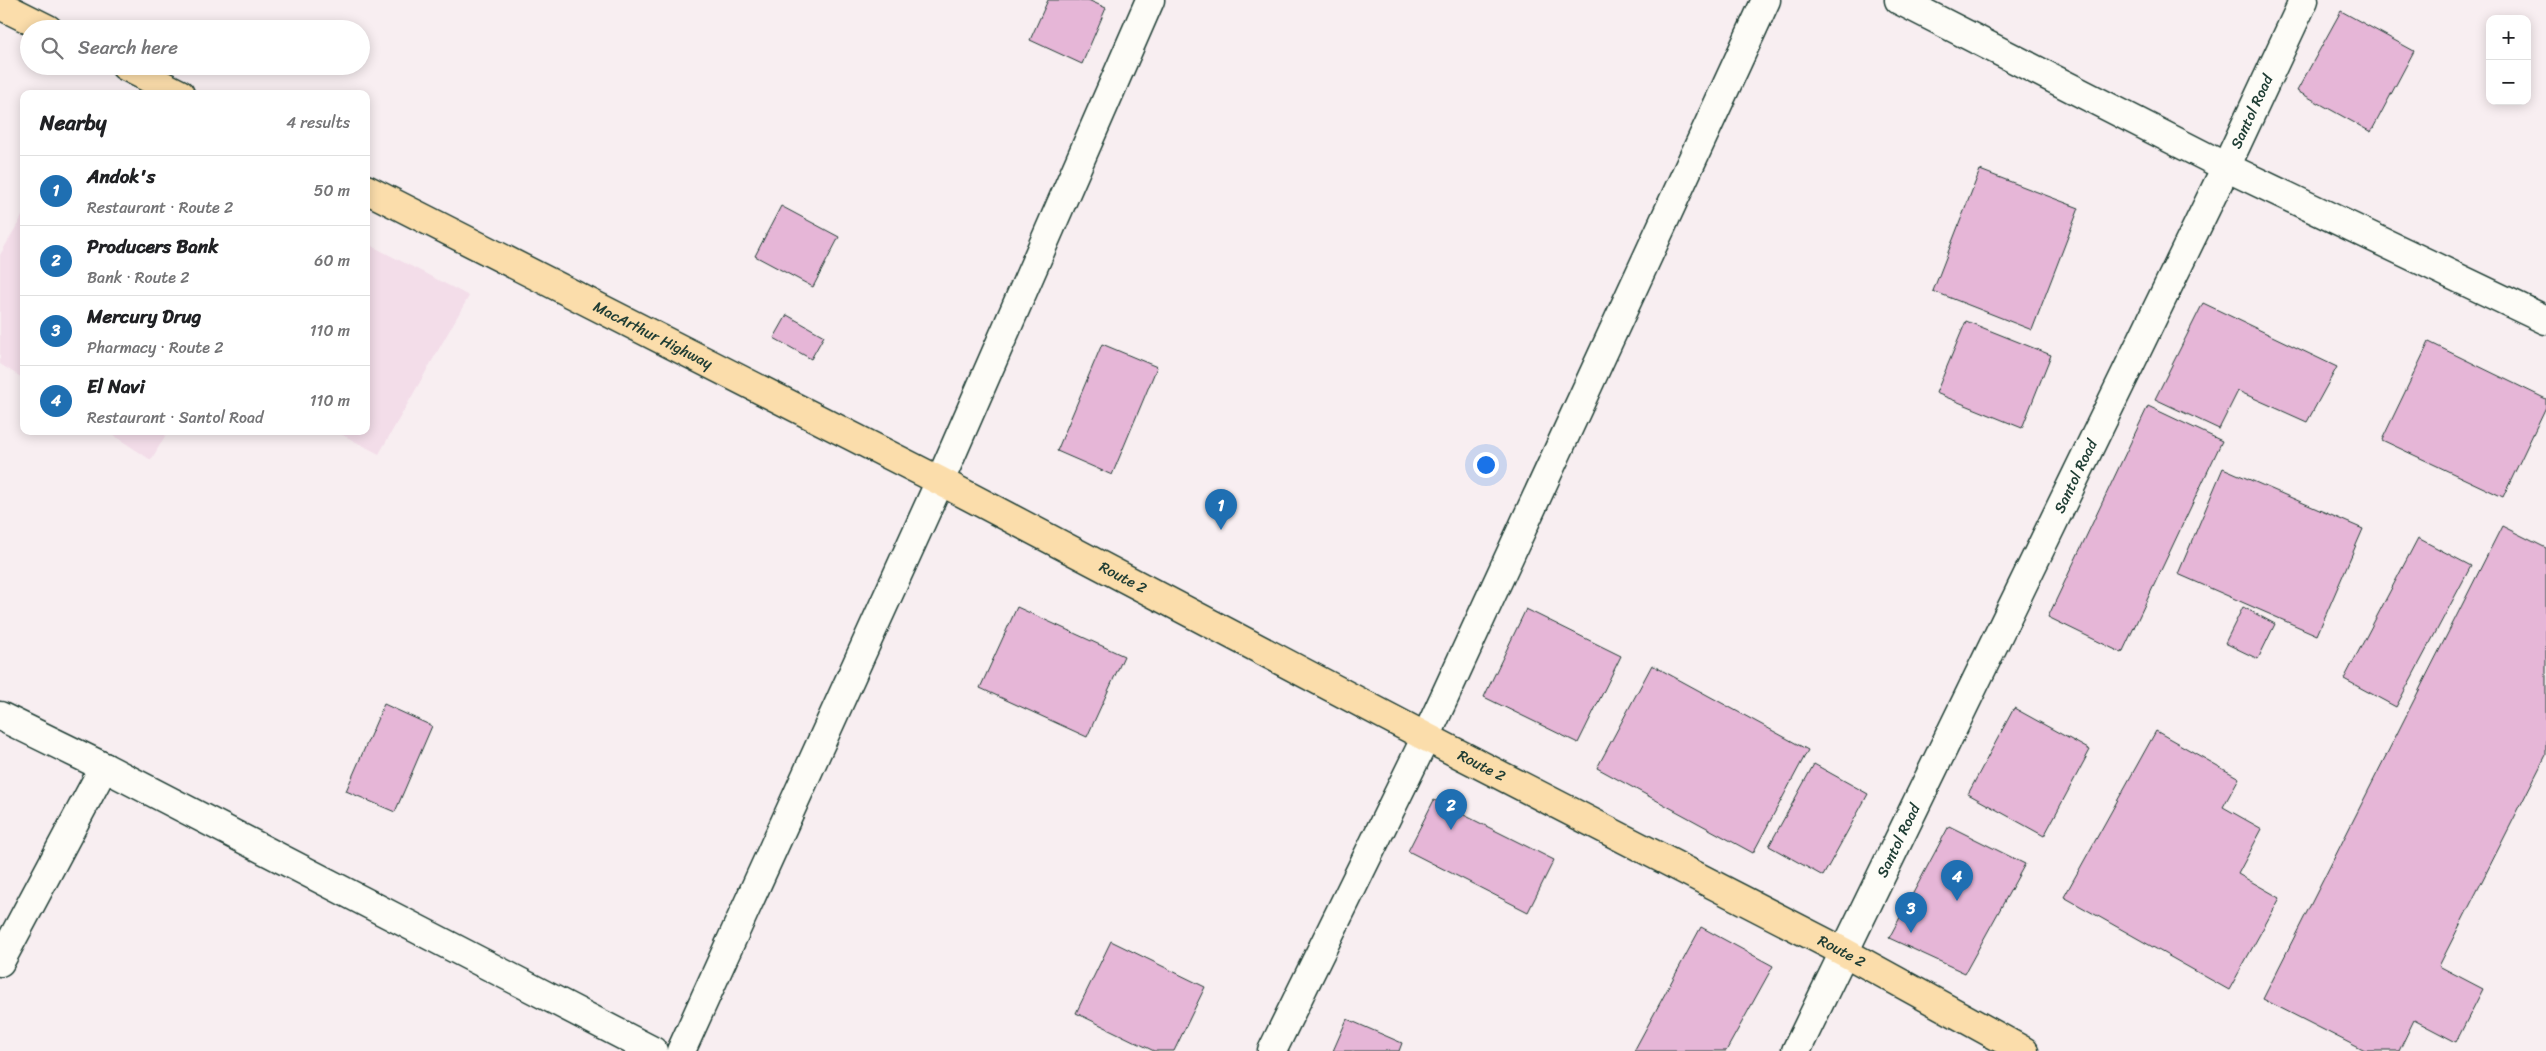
<!DOCTYPE html>
<html lang="en">
<head>
<meta charset="utf-8">
<style>
  :root { --surface:#fff; --page:#f6f6f6; --text:#202124; --muted:#757577; --line:#e0e0e0; --accent:#1f6fb2 }
  body { margin:0; font-family:Sriracha,sans-serif; background:var(--page); color:var(--text) }
  .controls { position:absolute; right:15px; top:15px; display:grid; overflow:hidden; border-radius:10px; box-shadow:0 2px 12px #0003 }
  .controls button { width:45px; height:45px; display:grid; place-items:center; padding:0; border:0; border-bottom:1px solid var(--line); background:var(--surface); color:var(--text); font:25px sans-serif }
  .you { position:absolute; left:1485px; top:464px; width:18px; height:18px; margin:-12px; border:4px solid #fff; border-radius:50%; background:#1a73e8; box-shadow:0 0 0 8px #1a73e833 }
  .badge { display:grid; place-items:center; width:32px; height:32px; border-radius:50%; background:var(--accent); color:#fff; font-size:16px; font-weight:700 }
  .pin { position:absolute; translate:-50% -41px; filter:drop-shadow(0 1px 2px #0008) }
  .pin::after { content:''; position:absolute; top:26px; width:18px; height:15px; background:inherit; clip-path:polygon(0 0,100% 0,50% 100%) }
  .list { margin:0; padding:0; list-style:none }
  h2 { display:flex; justify-content:space-between; align-items:center; height:65px; margin:0; padding:0 20px; font-size:21px }
  h2 small { font-size:16px; font-weight:400; color:var(--muted) }
  .list li { display:grid; grid-template-columns:32px 1fr auto; gap:15px; align-items:center; box-sizing:border-box; height:70px; padding:0 20px; border-top:1px solid var(--line) }
  .list b { display:block; font-size:19px; white-space:nowrap }
  .list p { margin:0; font-size:16px; white-space:nowrap; color:var(--muted) }
  .list em { font-size:16px; font-style:normal; color:var(--muted) }
  .icon { flex:none; width:28px; height:28px; fill:none; stroke:currentColor; stroke-width:2; stroke-linecap:round; stroke-linejoin:round }
  .map { position:relative; flex:none; width:2546px; height:1051px; overflow:hidden }
  .search { position:absolute; background:var(--surface); box-shadow:0 2px 12px #0003; left:20px; top:20px; width:350px; height:55px; display:flex; align-items:center; gap:12px; box-sizing:border-box; padding:0 18px; border-radius:28px; color:var(--muted); font-size:19px }
  .panel { position:absolute; background:var(--surface); box-shadow:0 2px 12px #0003; left:20px; top:90px; width:350px; height:345px; border-radius:10px }
  .map>svg:first-child { display:block }
</style>
</head>
<body>
<div class="map">
<svg width="2546" height="1051" viewBox="0 0 2546 1051">
  <rect width="100%" height="100%" fill="#f8eef1"/>
  <filter id="ink" filterUnits="userSpaceOnUse"><feTurbulence type="fractalNoise" baseFrequency=".02" numOctaves="2"/><feDisplacementMap in="SourceGraphic" scale="10" xChannelSelector="R" yChannelSelector="G"/><feConvolveMatrix kernelMatrix="1 2 1 2 8 2 1 2 1" color-interpolation-filters="sRGB"/></filter>
  <g filter="url(#ink)">
    <!-- built -->
    <g fill="#f3dde9">
      <path d="M24 213V379L0 364V255Z"/>
      <path d="M366 243 469 296 379 454 335 431H366Z"/>
      <path d="M107 431H168L151 460Z"/>
    </g>
    <!-- building -->
    <g fill="#e6b6d7" stroke="#1f3d34">
      <path d="M1048 0H1088L1106 8 1082 64 1030 40Z"/>
      <path d="M2341 11 2414 51 2371 132 2297 91Z"/>
      <path d="M1980 170 2079 208 2032 330 1933 291Z"/>
      <path d="M781 206 839 237 813 287 755 256Z"/>
      <path d="M2203 303 2337 367 2307 422 2238 391 2219 429 2155 399Z"/>
      <path d="M787 315 824 336 811 359 774 338Z"/>
      <path d="M1966 321 2051 355 2022 428 1936 393Z"/>
      <path d="M2429 342 2546 399V407L2503 497 2382 440Z"/>
      <path d="M1102 344 1157 367 1112 475 1057 451Z"/>
      <path d="M2148 406 2222 441 2122 653 2048 617Z"/>
      <path d="M2223 468 2363 529 2317 635 2178 574Z"/>
      <path d="M2502 526 2546 548V755L2439 966 2483 989 2456 1042 2414 1020 2399 1051H2365L2263 999Z"/>
      <path d="M2418 538 2471 566 2396 707 2344 679Z"/>
      <path d="M1017 607 1124 656 1087 737 980 688Z"/>
      <path d="M2243 607 2275 624 2258 659 2225 643Z"/>
      <path d="M1526 609 1621 656 1578 743 1484 697Z"/>
      <path d="M1652 665 1808 750 1753 853 1597 768Z"/>
      <path d="M384 704 432 726 395 812 346 791Z"/>
      <path d="M2014 708 2090 750 2044 836 1968 794Z"/>
      <path d="M2156 731 2239 778 2223 807 2262 829 2238 874 2280 898 2229 990 2064 897Z"/>
      <path d="M1814 764 1868 794 1823 876 1769 846Z"/>
      <path d="M1434 800 1554 860 1528 912 1408 851Z"/>
      <path d="M1949 826 2025 864 1965 973 1889 938Z"/>
      <path d="M1701 927 1773 966 1726 1051H1634Z"/>
      <path d="M1111 941 1205 987 1174 1051H1154L1076 1013Z"/>
      <path d="M1347 1019 1402 1043 1399 1051H1333Z"/>
    </g>
    <g fill="none" stroke-linecap="round" stroke-linejoin="round">
      <!-- minor casing -->
      <g stroke="#1f3d34" stroke-width="31">
        <g id="minor">
          <path d="M1899 0 2226 167 2546 320"/>
          <path d="M0 716 104 767"/>
          <path d="M0 962 104 767 653 1051"/>
          <path d="M681 1051 940 481 1150 0"/>
          <path d="M1272 1051 1426 737 1766 0"/>
        </g>
      </g>
      <!-- secondary casing -->
      <g stroke="#1f3d34" stroke-width="31">
        <g id="secondary">
          <path id="s1" d="M1796 1051 2226 167 2304 0"/>
        </g>
      </g>
      <!-- trunk casing -->
      <g stroke="#1f3d34" stroke-width="31">
        <g id="trunk">
          <path d="M0 5 48 29"/>
          <path d="M125 66 180 94"/>
          <path id="s2" d="M366 189 940 481 1426 737 1844 952 2024 1051"/>
        </g>
      </g>
      <!-- minor -->
      <use href="#minor" stroke="#fdfcf7" stroke-width="28"/>
      <!-- secondary -->
      <use href="#secondary" stroke="#fdfcf7" stroke-width="28"/>
      <!-- trunk -->
      <use href="#trunk" stroke="#fbddab" stroke-width="28"/>
    </g>
  </g>
  <g text-anchor="middle" dominant-baseline="central" stroke-width="4" stroke-linejoin="round" paint-order="stroke">
    <!-- street labels -->
    <g font-size="15" fill="#1f3d34" stroke="#fdfcf7">
      <text stroke="none"><textPath href="#s1" startOffset="1044">Santol Road</textPath></text>
      <text stroke="none"><textPath href="#s2" startOffset="322">MacArthur Highway</textPath></text>
      <text stroke="none"><textPath href="#s1" startOffset="639">Santol Road</textPath></text>
      <text stroke="none"><textPath href="#s2" startOffset="851">Route 2</textPath></text>
      <text stroke="none"><textPath href="#s2" startOffset="1256">Route 2</textPath></text>
      <text stroke="none"><textPath href="#s1" startOffset="234">Santol Road</textPath></text>
      <text stroke="none"><textPath href="#s2" startOffset="1661">Route 2</textPath></text>
    </g>
  </g>
</svg>
<div class="controls">
<button>+</button>
<button>−</button>
</div>
<div class="you"></div>
<div class="pin badge" style="left:1221px;top:530px">1</div>
<div class="pin badge" style="left:1451px;top:830px">2</div>
<div class="pin badge" style="left:1911px;top:933px">3</div>
<div class="pin badge" style="left:1957px;top:901px">4</div>
<div class="search"><svg class="icon" aria-label="search" viewBox="0 0 24 24"><circle cx="10" cy="10" r="6"/><path d="M15 15l6 6"/></svg>Search here</div>
<section class="panel">
<h2>Nearby<small>4 results</small></h2>
<ul class="list">
<li><span class="badge">1</span><div><b>Andok's</b><p>Restaurant · Route 2</p></div><em>50 m</em></li>
<li><span class="badge">2</span><div><b>Producers Bank</b><p>Bank · Route 2</p></div><em>60 m</em></li>
<li><span class="badge">3</span><div><b>Mercury Drug</b><p>Pharmacy · Route 2</p></div><em>110 m</em></li>
<li><span class="badge">4</span><div><b>El Navi</b><p>Restaurant · Santol Road</p></div><em>110 m</em></li>
</ul>
</section>
</div>
</body>
</html>
